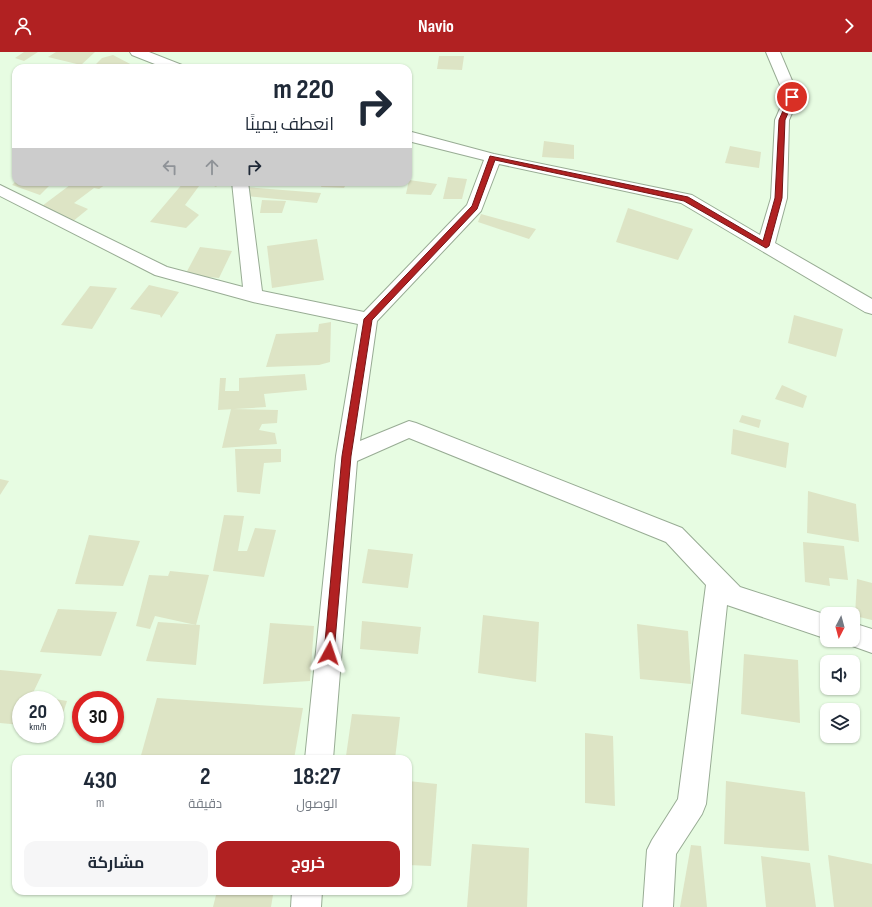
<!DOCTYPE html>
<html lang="ar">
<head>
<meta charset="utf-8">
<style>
	body { margin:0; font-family:"Sofia Sans Condensed",Cairo,sans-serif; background:#f6f6f7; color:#1f2937; direction:rtl; height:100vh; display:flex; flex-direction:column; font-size:15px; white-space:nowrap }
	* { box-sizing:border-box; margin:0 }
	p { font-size:13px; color:#747a83 }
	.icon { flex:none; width:22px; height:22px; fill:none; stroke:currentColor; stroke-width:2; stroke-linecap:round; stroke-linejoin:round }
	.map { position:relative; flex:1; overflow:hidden; direction:ltr }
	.details { position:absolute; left:12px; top:703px; width:400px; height:140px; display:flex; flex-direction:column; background:#fff; border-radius:12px; box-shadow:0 1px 3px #0004; direction:rtl }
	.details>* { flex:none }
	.hud { position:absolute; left:12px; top:12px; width:400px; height:122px; border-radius:12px; box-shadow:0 1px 3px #0004; direction:rtl; background:#fff; color:#1f2937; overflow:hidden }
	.needle { width:26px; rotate:186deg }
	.controls { position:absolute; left:820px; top:555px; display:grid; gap:8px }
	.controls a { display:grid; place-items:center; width:40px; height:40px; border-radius:8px; background:#fff; box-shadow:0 1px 3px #0004; font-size:20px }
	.speed { position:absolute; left:12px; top:639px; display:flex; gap:8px; font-size:20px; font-weight:700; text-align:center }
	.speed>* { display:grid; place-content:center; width:52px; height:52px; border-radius:50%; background:#fff; box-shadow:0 1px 3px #0004; line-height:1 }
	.speed small { font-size:10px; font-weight:400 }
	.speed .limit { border:6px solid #d22; background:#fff; color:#111 }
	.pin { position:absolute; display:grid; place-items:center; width:34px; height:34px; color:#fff; margin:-17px; border:2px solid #fff; border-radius:50%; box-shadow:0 1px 4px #0007 }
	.me { position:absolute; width:44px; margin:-22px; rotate:5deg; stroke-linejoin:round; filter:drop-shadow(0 0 3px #0008) }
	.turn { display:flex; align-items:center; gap:14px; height:84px; padding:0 12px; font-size:18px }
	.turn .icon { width:52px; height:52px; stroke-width:2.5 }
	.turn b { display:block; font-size:28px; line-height:34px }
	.lanes { display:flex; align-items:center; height:38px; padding:0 12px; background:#0003; justify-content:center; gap:20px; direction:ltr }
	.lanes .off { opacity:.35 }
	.eta { display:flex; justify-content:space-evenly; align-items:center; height:68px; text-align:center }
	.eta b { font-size:24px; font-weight:700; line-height:28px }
	.cta { display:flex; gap:8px; margin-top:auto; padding:8px 12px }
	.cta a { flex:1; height:46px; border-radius:12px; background:#b12122; color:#fff; font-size:16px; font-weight:700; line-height:46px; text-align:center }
	.cta a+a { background:#f6f6f7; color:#1f2937 }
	header { display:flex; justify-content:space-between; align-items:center; height:52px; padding:0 12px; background:#b12122; color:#fff; font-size:18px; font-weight:700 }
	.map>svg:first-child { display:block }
	.building { fill:#dde4c5 }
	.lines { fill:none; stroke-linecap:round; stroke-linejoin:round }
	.street-casing { stroke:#98ac94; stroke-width:2 }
	.street { fill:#fff; fill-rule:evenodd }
	.route { fill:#b12122; stroke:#731516 }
</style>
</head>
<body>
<header><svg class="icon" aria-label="forward" viewBox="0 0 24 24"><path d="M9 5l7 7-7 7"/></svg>Navio<svg class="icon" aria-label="person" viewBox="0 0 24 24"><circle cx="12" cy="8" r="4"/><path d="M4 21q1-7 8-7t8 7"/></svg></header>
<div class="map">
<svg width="872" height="855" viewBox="0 0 872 855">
	<rect width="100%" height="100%" fill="#e7fce2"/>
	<!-- building -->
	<g class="building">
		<polygon points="24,0 38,0 24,9 15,6"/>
		<polygon points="56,0 95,0 81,13 48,5"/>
		<polygon points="113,3 136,15 92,16 102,6"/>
		<polygon points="439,4 464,4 462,18 437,17"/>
		<polygon points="544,89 574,93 574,107 542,105"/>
		<polygon points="730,94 761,100 759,116 725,111"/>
		<polygon points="448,125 467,127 462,147 443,147"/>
		<polygon points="409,128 437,132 431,143 406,142"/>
		<polygon points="16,129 45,130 51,132 40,143 12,133"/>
		<polygon points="74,130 109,130 99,137 94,136 74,151 88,157 72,170 42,154"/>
		<polygon points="184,130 202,130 185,153 199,163 186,176 150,170"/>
		<polygon points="206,130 220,130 216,135"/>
		<polygon points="323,130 347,130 344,136 321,135"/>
		<polygon points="245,135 321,141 317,151 247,144"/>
		<polygon points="262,148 286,149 282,161 260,161"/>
		<polygon points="628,156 693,177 678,208 616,190"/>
		<polygon points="481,162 536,177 529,187 478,170"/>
		<polygon points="317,187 324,228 272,236 267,194"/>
		<polygon points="200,195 232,199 219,226 185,223"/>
		<polygon points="149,233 179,240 161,266 160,263 130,257"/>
		<polygon points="90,234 117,236 92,277 61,273"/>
		<polygon points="794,263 843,277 836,305 788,291"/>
		<polygon points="331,270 330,310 319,313 266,315 276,282 318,280 319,272"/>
		<polygon points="305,322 307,338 264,342 266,355 218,358 220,326 226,326 225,339 239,339 239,326"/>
		<polygon points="782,333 807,344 803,356 775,347"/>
		<polygon points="231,357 278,358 277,371 262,372 259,378 275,381 277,392 222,396"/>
		<polygon points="742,363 761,368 759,376 739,370"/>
		<polygon points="733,377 789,391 786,416 731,402"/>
		<polygon points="235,397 281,397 281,410 264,411 260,442 237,440"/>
		<polygon points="0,427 9,429 0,443"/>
		<polygon points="808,439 856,452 859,490 807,481"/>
		<polygon points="224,463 244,464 238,499 247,499 255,476 276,478 264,525 213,519"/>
		<polygon points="89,483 140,489 123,534 75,532"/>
		<polygon points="803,490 844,494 848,528 829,526 830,534 805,530"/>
		<polygon points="368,497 413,502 408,536 362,531"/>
		<polygon points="170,519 209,523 196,573 155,564 150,577 136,574 149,523 168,524"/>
		<polygon points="857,527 872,531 872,568 855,564"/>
		<polygon points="58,557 117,560 101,604 40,600"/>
		<polygon points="483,563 539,570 536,630 478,621"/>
		<polygon points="362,569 421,575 418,602 360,597"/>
		<polygon points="158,570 200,573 196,613 146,609"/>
		<polygon points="270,571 314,574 310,629 263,632"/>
		<polygon points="637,572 688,579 691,632 640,627"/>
		<polygon points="744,602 798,608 800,671 741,662"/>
		<polygon points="0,618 42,622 31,645 52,648 21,648 21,673 0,671"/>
		<polygon points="157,646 303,656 294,707 140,707"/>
		<polygon points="55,647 67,649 58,677 55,676"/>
		<polygon points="352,662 400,665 395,707 346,704"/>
		<polygon points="585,681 613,684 615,754 585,751"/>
		<polygon points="73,703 91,706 90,707 72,707"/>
		<polygon points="408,729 437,732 431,814 408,813"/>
		<polygon points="726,729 805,740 809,799 724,792"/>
		<polygon points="472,792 529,796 527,855 467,855"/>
		<polygon points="691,793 701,794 707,855 680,855"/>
		<polygon points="828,803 872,812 872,855 834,855"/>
		<polygon points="761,804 810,811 816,855 766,855"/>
		<polygon points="217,839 236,839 273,843 271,855 213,855"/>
	</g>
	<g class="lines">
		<!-- street casing -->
		<g class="street-casing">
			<g id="street">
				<polygon points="130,0 149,0 182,13 184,16 165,16 132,3"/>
				<polygon points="766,0 780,0 799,45 789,68 787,146 775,191 872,247 872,262 865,260 681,151 499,112 481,159 377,269 360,389 409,369 416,371 682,476 740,535 827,563 827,587 727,553 706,752 702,762 676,802 673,855 643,855 647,798 652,788 678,747 706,533 666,490 409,386 357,409 333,707 305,707 336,404 358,272 253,250 155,223 0,144 0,133 167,215 243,235 232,130 248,130 262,239 364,260 467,153 484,108 408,89 408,79 494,102 692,143 760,183 771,146 775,68 785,45"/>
				<polygon points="853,571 872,577 872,601 844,591 843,588 853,588"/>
				<polygon points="292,839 322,839 321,855 291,855"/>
			</g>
		</g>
		<!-- street -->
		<use href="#street" class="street"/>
	</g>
	<!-- route -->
	<polygon class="route" points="792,43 795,45 785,68 782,146 769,194 766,196 684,149 495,108 477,157 372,268 351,404 334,601 333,604 329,606 325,604 324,601 342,404 364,267 472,154 490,104 688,145 763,189 775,146 779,68 789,45"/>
</svg>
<div class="controls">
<a><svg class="needle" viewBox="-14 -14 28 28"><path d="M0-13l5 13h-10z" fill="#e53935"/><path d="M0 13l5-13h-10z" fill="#747a83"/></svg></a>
<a><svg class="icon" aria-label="sound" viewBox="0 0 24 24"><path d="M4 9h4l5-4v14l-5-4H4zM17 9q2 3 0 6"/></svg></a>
<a><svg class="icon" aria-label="layers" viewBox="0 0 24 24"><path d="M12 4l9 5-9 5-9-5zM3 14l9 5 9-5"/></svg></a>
</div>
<div class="speed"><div>20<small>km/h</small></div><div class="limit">30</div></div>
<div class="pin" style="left:792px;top:45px;background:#d93025"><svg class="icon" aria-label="arrive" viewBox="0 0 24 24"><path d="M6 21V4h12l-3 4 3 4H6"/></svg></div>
<svg class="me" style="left:329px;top:601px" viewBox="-20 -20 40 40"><path d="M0-17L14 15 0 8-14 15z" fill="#b12122" stroke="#fff" stroke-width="4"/></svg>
<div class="hud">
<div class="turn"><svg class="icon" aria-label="right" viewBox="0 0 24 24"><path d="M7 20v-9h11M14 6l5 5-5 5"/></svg><div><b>220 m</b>انعطف يمينًا</div></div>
<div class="lanes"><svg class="icon off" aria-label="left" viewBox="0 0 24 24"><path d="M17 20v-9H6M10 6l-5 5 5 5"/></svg><svg class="icon off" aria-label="ahead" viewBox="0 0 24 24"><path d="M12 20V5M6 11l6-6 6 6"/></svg><svg class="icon" aria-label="right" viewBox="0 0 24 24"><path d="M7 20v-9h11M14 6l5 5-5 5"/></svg></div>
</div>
<section class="details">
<div class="eta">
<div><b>18:27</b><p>الوصول</p></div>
<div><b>2</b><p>دقيقة</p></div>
<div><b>430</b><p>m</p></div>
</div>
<div class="cta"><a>خروج</a><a>مشاركة</a></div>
</section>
</div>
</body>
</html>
